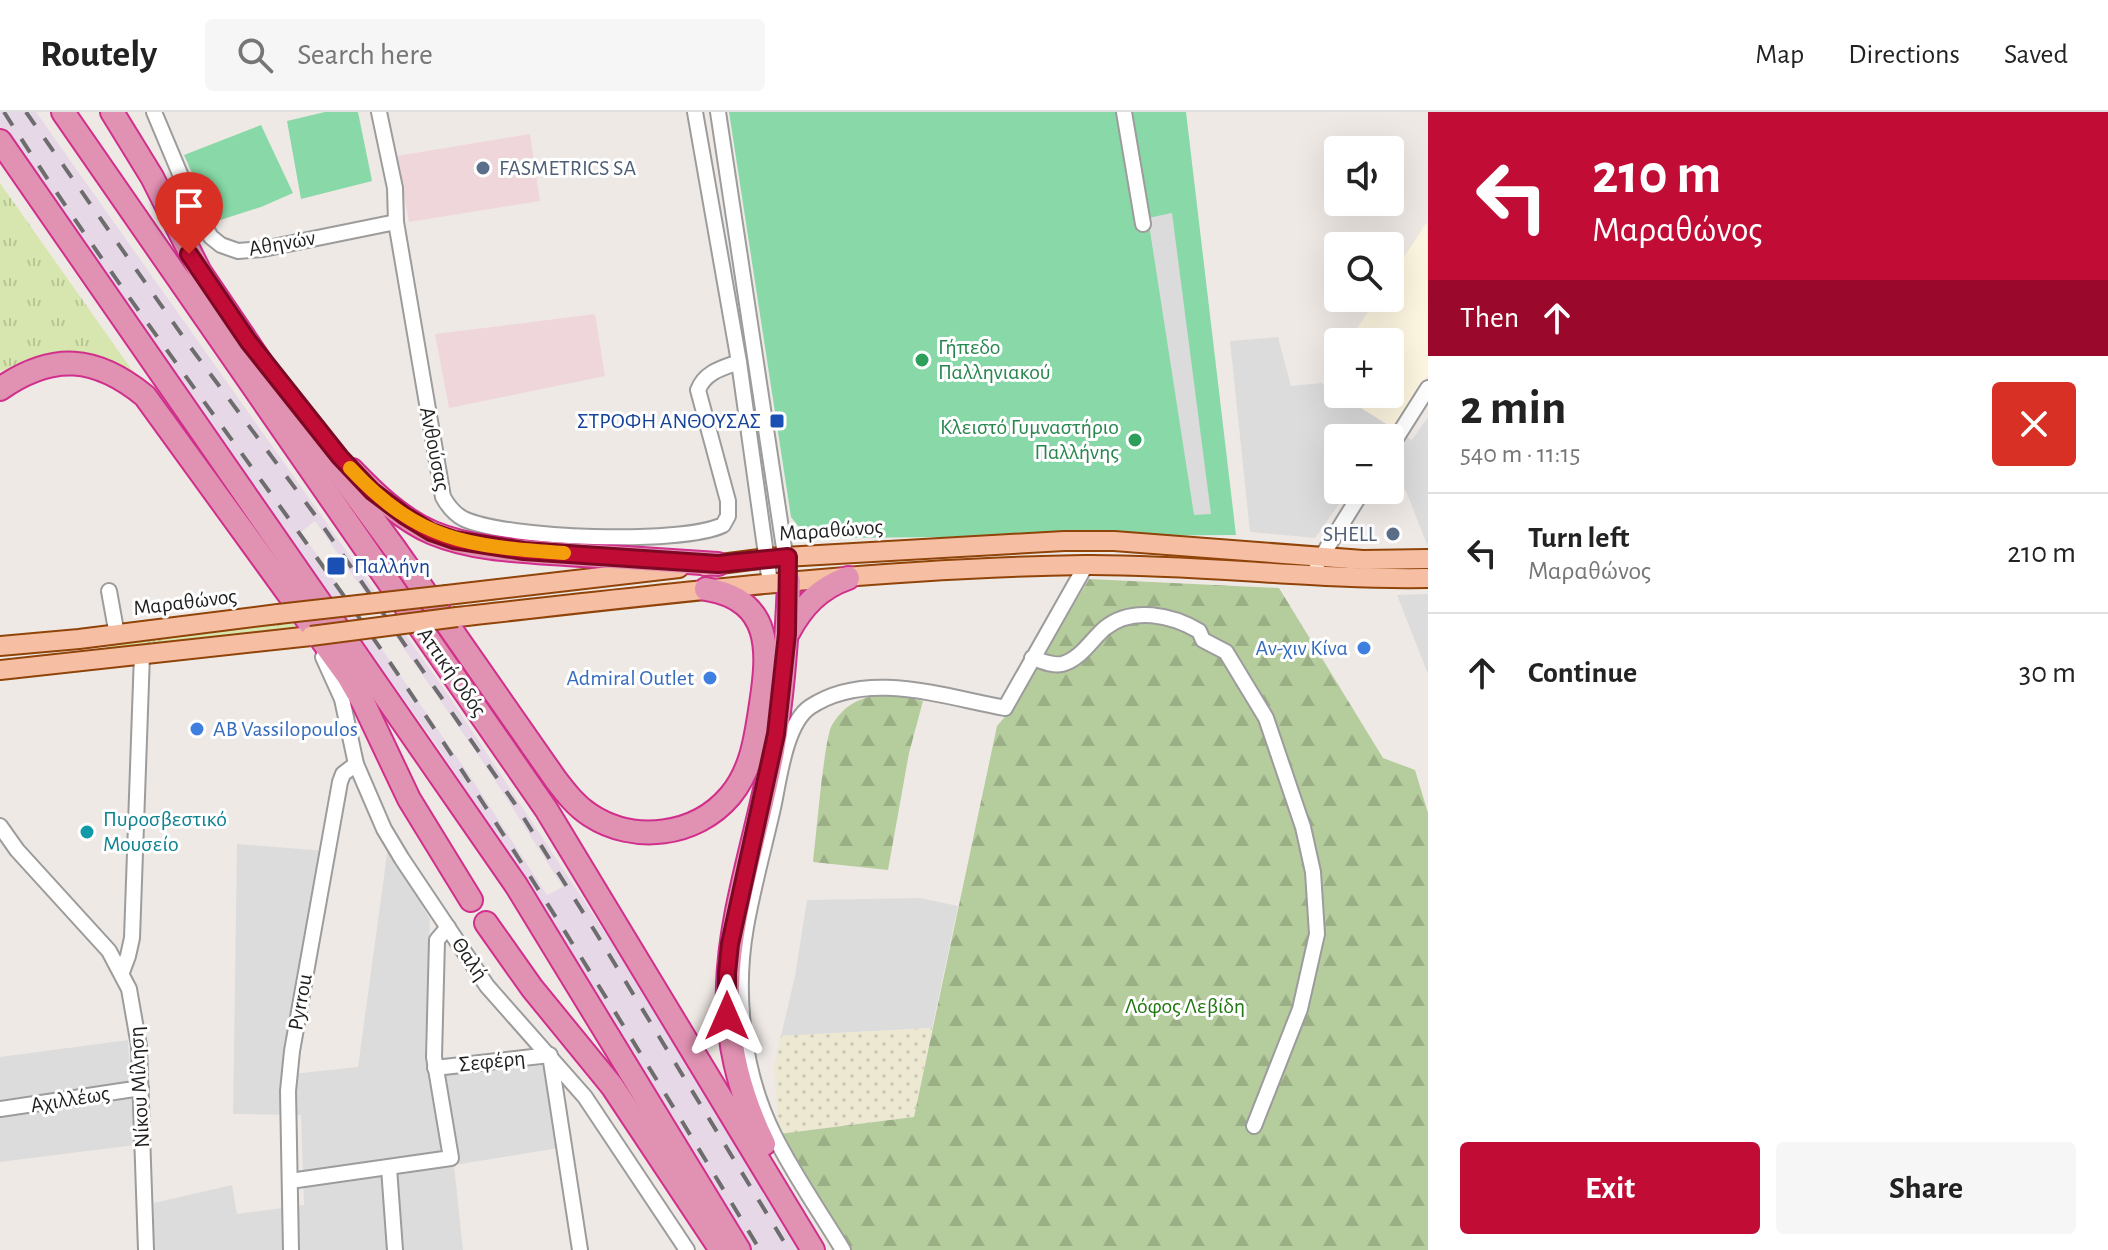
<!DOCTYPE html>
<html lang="en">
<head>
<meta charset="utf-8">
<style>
	body { margin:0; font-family:"Alegreya Sans",sans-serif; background:#f6f6f6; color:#222; height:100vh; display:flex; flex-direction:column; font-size:30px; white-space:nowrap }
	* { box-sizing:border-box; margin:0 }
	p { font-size:26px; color:#767676 }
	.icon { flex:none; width:44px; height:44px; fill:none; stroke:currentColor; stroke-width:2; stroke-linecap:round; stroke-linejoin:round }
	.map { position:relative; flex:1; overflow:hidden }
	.drawer { display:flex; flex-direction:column; background:#fff; width:680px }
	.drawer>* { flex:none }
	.banner { background:#c10c36; color:#fff; overflow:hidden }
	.controls { position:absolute; left:1324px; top:24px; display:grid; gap:16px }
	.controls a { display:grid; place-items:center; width:80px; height:80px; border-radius:8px; background:#fff; box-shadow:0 8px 32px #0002; font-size:40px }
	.pin { position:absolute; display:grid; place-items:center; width:68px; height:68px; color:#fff; margin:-82px -34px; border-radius:50% 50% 50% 0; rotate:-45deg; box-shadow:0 0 8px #0007 }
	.pin .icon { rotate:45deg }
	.me { position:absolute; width:88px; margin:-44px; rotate:0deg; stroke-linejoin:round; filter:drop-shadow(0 0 6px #0008) }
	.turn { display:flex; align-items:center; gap:28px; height:168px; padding:0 32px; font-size:36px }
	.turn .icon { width:104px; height:104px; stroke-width:2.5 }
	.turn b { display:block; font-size:56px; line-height:68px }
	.then { display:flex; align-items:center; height:76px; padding:0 32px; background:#0003; gap:16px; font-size:30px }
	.round { display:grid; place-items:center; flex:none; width:84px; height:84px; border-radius:8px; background:#f6f6f6 }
	.headline { display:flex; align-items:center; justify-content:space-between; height:136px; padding:0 32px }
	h1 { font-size:48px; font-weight:700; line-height:60px }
	.button { display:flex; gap:16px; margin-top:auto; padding:16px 32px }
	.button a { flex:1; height:92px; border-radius:8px; background:#c10c36; color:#fff; font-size:32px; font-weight:700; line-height:92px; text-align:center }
	.button a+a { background:#f6f6f6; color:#222 }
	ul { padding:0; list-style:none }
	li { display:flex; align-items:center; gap:24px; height:120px; padding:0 32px; border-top:2px solid #e0e0e0 }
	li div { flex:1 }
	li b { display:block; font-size:30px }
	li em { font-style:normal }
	header { display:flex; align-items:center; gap:48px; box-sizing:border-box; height:112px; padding:0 40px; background:#fff; border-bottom:2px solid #e0e0e0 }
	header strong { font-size:38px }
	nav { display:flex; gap:44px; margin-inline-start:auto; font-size:28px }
	.search { width:560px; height:72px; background:#f6f6f6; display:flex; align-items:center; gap:20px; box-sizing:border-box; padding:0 28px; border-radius:8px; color:#767676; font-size:30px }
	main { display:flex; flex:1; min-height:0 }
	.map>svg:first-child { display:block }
	.residential { fill:#dddcdc }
	.commercial { fill:#efd6da }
	.education { fill:#fdf6e0 }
	.railway { fill:#e7d8e7; fill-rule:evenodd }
	.farmland { fill:url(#farmland-dots) }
	.grass { fill:url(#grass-tufts) }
	.forest { fill:url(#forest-firs) }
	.pitch { fill:#88d9a7 }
	.parking { fill:#dbdbdb }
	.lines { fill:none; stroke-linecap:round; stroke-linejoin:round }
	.minor-casing { stroke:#9c9c9c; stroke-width:18 }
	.major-casing { stroke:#904409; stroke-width:22 }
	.highway-casing { stroke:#d02f8c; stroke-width:26 }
	.minor { stroke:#fff; stroke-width:14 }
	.major { stroke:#f6bfa3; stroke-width:18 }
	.highway { stroke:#e192b3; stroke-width:22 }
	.rail { stroke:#6d6d6d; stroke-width:4; stroke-dasharray:16 16; stroke-linecap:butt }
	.major-bridge-casing { stroke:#904409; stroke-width:22; stroke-linecap:butt }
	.major-bridge { stroke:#f6bfa3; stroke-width:18 }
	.route-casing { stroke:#7d0823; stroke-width:20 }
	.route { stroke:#c10c36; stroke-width:14 }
	.slow { stroke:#f59e0b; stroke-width:14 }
	.service-dot { fill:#5c6f8a; stroke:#fff; stroke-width:3 }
	.leisure-dot { fill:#2e9e5b; stroke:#fff; stroke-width:3 }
	.transit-dot { fill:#1a4fb4; stroke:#fff; stroke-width:3 }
	.shop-dot { fill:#3f7fe0; stroke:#fff; stroke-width:3 }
	.culture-dot { fill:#0f9aa8; stroke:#fff; stroke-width:3 }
	.labels { text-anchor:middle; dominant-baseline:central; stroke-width:6; stroke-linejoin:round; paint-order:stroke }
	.service-label { font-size:22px; fill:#4e5e75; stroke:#fff; text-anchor:start }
	.street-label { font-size:22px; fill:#1f1f1f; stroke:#fff }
	.leisure-label { font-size:22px; fill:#27864d; stroke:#fff; text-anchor:start }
	.transit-label { font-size:22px; fill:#164399; stroke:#fff; text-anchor:end }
	.shop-label { font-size:22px; fill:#366cbe; stroke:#fff; text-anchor:end }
	.culture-label { font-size:22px; fill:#0d838f; stroke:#fff; text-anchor:start }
	.park-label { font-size:22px; fill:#217712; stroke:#fff }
</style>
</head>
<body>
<header>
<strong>Routely</strong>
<div class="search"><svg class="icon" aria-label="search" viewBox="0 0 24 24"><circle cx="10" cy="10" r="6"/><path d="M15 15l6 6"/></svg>Search here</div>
<nav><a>Map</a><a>Directions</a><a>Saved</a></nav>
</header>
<main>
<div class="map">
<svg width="1428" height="1138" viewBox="0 0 1428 1138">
	<defs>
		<pattern id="farmland-dots" width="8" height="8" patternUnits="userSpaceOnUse" patternTransform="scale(2)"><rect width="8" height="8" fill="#ece8d2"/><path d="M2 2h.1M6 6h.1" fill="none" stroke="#cac7b4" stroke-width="1.8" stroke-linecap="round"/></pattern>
		<pattern id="grass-tufts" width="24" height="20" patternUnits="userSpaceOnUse" patternTransform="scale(2)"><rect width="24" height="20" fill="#d7e6ae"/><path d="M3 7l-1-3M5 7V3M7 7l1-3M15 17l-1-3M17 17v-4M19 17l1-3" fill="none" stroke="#b8c595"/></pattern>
		<pattern id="forest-firs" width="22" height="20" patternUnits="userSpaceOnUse" patternTransform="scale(2)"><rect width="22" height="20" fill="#b5cc9c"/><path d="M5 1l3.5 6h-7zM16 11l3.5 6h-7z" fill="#9baf86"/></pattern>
	</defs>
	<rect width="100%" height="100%" fill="#efe9e5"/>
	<!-- residential -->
	<g class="residential">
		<polygon points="1278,225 1291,274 1321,271 1412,328 1428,305 1428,435 1406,379 1390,355 1390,326 1338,326 1338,378 1349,378 1315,426 1250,420 1230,229"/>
		<polygon points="1428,482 1428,562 1397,483"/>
		<polygon points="237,732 325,739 290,911 283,963 358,955 388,735 430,807 425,941 428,965 546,953 559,1036 454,1053 463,1138 154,1138 154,1091 232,1073 237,1102 304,1093 301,1003 233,1002"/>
		<polygon points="920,786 958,794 932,916 781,924 795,864 807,788"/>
		<polygon points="128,928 135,1033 0,1050 0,945"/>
	</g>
	<!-- commercial -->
	<g class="commercial">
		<polygon points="530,22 540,89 409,110 397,44"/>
		<polygon points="595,202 605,264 449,296 435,222"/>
	</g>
	<!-- education -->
	<polygon class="education" points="1427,110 1428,263 1393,316 1339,282 1390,282 1390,230 1348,230 1377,186 1390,186 1390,166"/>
	<!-- railway -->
	<path class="railway" d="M0 0H36L451 587 625 851 799 1138H749L538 789 437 634 13 36 0 15ZM315 409 485 653 563 775 547 783 472 667 301 420Z"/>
	<!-- farmland -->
	<polygon class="farmland" points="932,916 914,1005 779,1022 774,955 781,924"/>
	<!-- grass -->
	<g class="grass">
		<path d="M0 71 134 261C112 249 87 238 61 241 40 244 21 256 0 259Z"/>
		<polygon points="293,511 296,517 107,537 107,535 137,528"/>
	</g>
	<!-- forest -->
	<g class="forest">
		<polygon points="1089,467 1279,476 1383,646 1415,658 1428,701 1428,1138 848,1138 779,1022 914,1005 997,614 1011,598"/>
		<path d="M891 582 923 589 909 641 888 758 813 750C816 727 824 626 832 613 847 589 864 584 891 582Z"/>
	</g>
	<!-- pitch -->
	<g class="pitch">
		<polygon points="325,0 358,0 372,69 301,87 287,9"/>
		<polygon points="729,0 1186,0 1236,423 822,426 805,423 791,405"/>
		<polygon points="261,13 293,81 261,95 214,110 184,43"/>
	</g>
	<!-- parking -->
	<polygon class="parking" points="1172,101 1211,402 1194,403 1148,106"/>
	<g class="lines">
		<!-- minor casing -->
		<g class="minor-casing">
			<g id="minor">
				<polyline points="154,0 196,100 211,125 221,133 238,139 263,137 396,110"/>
				<path d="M379 0 395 76 396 110 443 385C448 394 454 402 464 407 507 427 681 433 723 413L728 404V389L698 278C705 260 722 256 739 250"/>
				<polyline points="695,0 739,250 770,471"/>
				<polyline points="718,0 789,469"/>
				<polyline points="1124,0 1143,112"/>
				<polyline points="1390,336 1428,276"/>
				<polyline points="1317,452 1363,378"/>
				<polyline points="109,479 117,523"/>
				<polyline points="323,545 342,587 356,652 384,717 402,747 487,874 585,985 687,1138"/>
				<path d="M1032 546C1042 549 1052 554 1062 552 1081 547 1091 528 1105 516 1132 494 1172 503 1199 519L1203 528 1226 540 1266 606 1303 715 1313 760 1317 822 1300 897 1254 1014"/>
				<polyline points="0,714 17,738 109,839 129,877 139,934 146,1138"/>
				<polyline points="122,860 128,844 132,826 142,542"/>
				<polyline points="435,956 550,943 580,1138"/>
				<polyline points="0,997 141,976"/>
				<polyline points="389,1056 395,1138"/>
				<polyline points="290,1069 451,1046 434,945 437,828 448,815"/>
				<polyline points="291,1138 288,979 292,939 340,670 343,662 356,652"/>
				<path d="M843 1138C820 1100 794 1063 774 1023 743 961 734 883 746 815 753 775 764 736 773 696 779 669 785 612 810 595 867 557 944 585 1005 596L1086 453"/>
			</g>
		</g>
		<!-- major casing -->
		<g class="major-casing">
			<g id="major">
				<polyline points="705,454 767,446 1064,429 1114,429 1363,448 1428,447"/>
				<polyline points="447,483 679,456"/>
				<path d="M457 505C665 482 874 456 1084 453 1199 452 1313 468 1428 466"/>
				<polyline points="0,534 79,527 278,502"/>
				<polyline points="0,558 311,524"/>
			</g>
		</g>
		<!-- highway casing -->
		<g class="highway-casing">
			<g id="highway">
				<polyline points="63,0 546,697 813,1138"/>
				<path d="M112 0 152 65 200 160 294 299 395 437 556 668C566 681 576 694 590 703 634 732 696 724 730 684 752 658 756 625 761 592 769 540 773 488 706 477"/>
				<polyline points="0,29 516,773 739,1138"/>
				<path d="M0 277C53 240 96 244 145 284L348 564 363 590 409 687 471 788"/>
				<path d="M352 358C375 382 402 408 433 421 474 438 522 439 566 442 616 445 667 449 718 452"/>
				<path d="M788 521C802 495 819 476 848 466"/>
				<polyline points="486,811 532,876 612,974 721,1138"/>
				<path d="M764 1032C692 885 745 787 773 639 783 583 787 526 789 469"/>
			</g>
		</g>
		<!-- minor -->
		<use href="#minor" class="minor"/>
		<!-- major -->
		<use href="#major" class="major"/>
		<!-- highway -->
		<use href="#highway" class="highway"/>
		<!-- rail -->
		<g class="rail">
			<path d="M4 0C117 178 247 344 367 517 506 719 633 928 760 1138"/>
			<polyline points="26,0 191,236 318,407 515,692 596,821 789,1138"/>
		</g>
		<!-- major-bridge casing -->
		<g class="major-bridge-casing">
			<g id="major-bridge">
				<polyline points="278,502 447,483"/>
				<polyline points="311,524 457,505"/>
			</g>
		</g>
		<!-- major-bridge -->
		<use href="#major-bridge" class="major-bridge"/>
	</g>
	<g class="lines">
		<!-- route casing -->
		<g class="route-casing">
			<polyline id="route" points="189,142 248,229 340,345 372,379 405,404 431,420 454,428 524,439 718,452 788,445 787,522 776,622 730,832 727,861 727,904"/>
		</g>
		<!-- route -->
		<use href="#route" class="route"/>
		<!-- slow -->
		<path class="slow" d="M350 356C419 430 467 434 564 441"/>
	</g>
	<!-- markers -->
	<g class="service-dot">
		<circle cx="483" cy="56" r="8"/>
		<circle cx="1393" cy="422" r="8"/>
	</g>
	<g class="leisure-dot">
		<circle cx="922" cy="248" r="8"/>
		<circle cx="1135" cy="328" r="8"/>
	</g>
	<g class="transit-dot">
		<rect x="769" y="301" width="16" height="16" rx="4"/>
		<rect x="326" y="444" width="20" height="20" rx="4"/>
	</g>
	<g class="shop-dot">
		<circle cx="1364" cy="536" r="8"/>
		<circle cx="710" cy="566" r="8"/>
		<circle cx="197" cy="617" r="8"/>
	</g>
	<circle class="culture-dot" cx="87" cy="720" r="8"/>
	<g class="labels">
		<!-- service labels -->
		<g class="service-label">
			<text x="499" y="56">FASMETRICS SA</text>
			<text x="1377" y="422" text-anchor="end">SHELL</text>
		</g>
		<!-- street labels -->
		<g class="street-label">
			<text transform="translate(282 131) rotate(-10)">Αθηνών</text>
			<text transform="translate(435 337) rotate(79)">Ανθούσας</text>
			<text transform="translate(831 418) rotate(-4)">Μαραθώνος</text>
			<text transform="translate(185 490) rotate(-7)">Μαραθώνος</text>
			<text transform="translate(452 560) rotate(55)">Αττική Οδός</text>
			<text transform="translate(470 847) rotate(56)">Θαλή</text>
			<text transform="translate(300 890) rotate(-80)">Pyrrou</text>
			<text transform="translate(492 949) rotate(-6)">Σεφέρη</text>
			<text transform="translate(139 975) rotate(-93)">Νίκου Μίληση</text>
			<text transform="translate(70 987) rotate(-9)">Αχιλλέως</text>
		</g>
		<!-- leisure labels -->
		<g class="leisure-label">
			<text x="938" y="235">Γήπεδο<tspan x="938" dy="25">Παλληνιακού</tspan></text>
			<text x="1119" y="315" text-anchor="end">Κλειστό Γυμναστήριο<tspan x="1119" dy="25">Παλλήνης</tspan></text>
		</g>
		<!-- transit labels -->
		<g class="transit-label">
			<text x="761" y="309">ΣΤΡΟΦΗ ΑΝΘΟΥΣΑΣ</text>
			<text x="354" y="454" text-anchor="start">Παλλήνη</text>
		</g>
		<!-- shop labels -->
		<g class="shop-label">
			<text x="1348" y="536">Αν-χιν Κίνα</text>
			<text x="694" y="566">Admiral Outlet</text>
			<text x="213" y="617" text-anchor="start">AB Vassilopoulos</text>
		</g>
		<!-- culture labels -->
		<g class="culture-label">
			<text x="103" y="707">Πυροσβεστικό<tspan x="103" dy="25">Μουσείο</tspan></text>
		</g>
		<!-- park labels -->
		<g class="park-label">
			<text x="1185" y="894">Λόφος Λεβίδη</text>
		</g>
	</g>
</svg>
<div class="controls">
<a><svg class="icon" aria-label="sound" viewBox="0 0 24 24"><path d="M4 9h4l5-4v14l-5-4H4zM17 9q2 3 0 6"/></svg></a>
<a><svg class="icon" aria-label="search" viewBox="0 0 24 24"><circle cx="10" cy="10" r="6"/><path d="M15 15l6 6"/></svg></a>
<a>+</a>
<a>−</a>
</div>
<div class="pin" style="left:189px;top:142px;background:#d93025"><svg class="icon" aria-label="arrive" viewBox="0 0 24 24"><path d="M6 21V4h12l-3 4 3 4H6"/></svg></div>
<svg class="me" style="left:727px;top:904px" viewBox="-20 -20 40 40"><path d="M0-17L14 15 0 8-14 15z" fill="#c10c36" stroke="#fff" stroke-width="4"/></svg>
</div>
<section class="drawer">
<div class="banner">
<div class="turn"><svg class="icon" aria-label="left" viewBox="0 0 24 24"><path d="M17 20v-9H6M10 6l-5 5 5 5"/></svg><div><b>210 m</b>Μαραθώνος</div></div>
<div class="then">Then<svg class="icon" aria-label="ahead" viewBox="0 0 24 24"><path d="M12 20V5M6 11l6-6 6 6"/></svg></div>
</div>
<div class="headline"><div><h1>2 min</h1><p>540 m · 11:15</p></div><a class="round" style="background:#d93025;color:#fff"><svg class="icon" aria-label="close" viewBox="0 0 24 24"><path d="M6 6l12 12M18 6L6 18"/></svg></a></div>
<ul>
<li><svg class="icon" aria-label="left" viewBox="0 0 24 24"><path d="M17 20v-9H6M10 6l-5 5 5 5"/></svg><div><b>Turn left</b><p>Μαραθώνος</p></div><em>210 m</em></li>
<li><svg class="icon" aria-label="ahead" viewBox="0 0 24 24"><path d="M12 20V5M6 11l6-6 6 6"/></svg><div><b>Continue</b></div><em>30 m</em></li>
</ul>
<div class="button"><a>Exit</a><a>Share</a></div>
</section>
</main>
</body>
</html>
